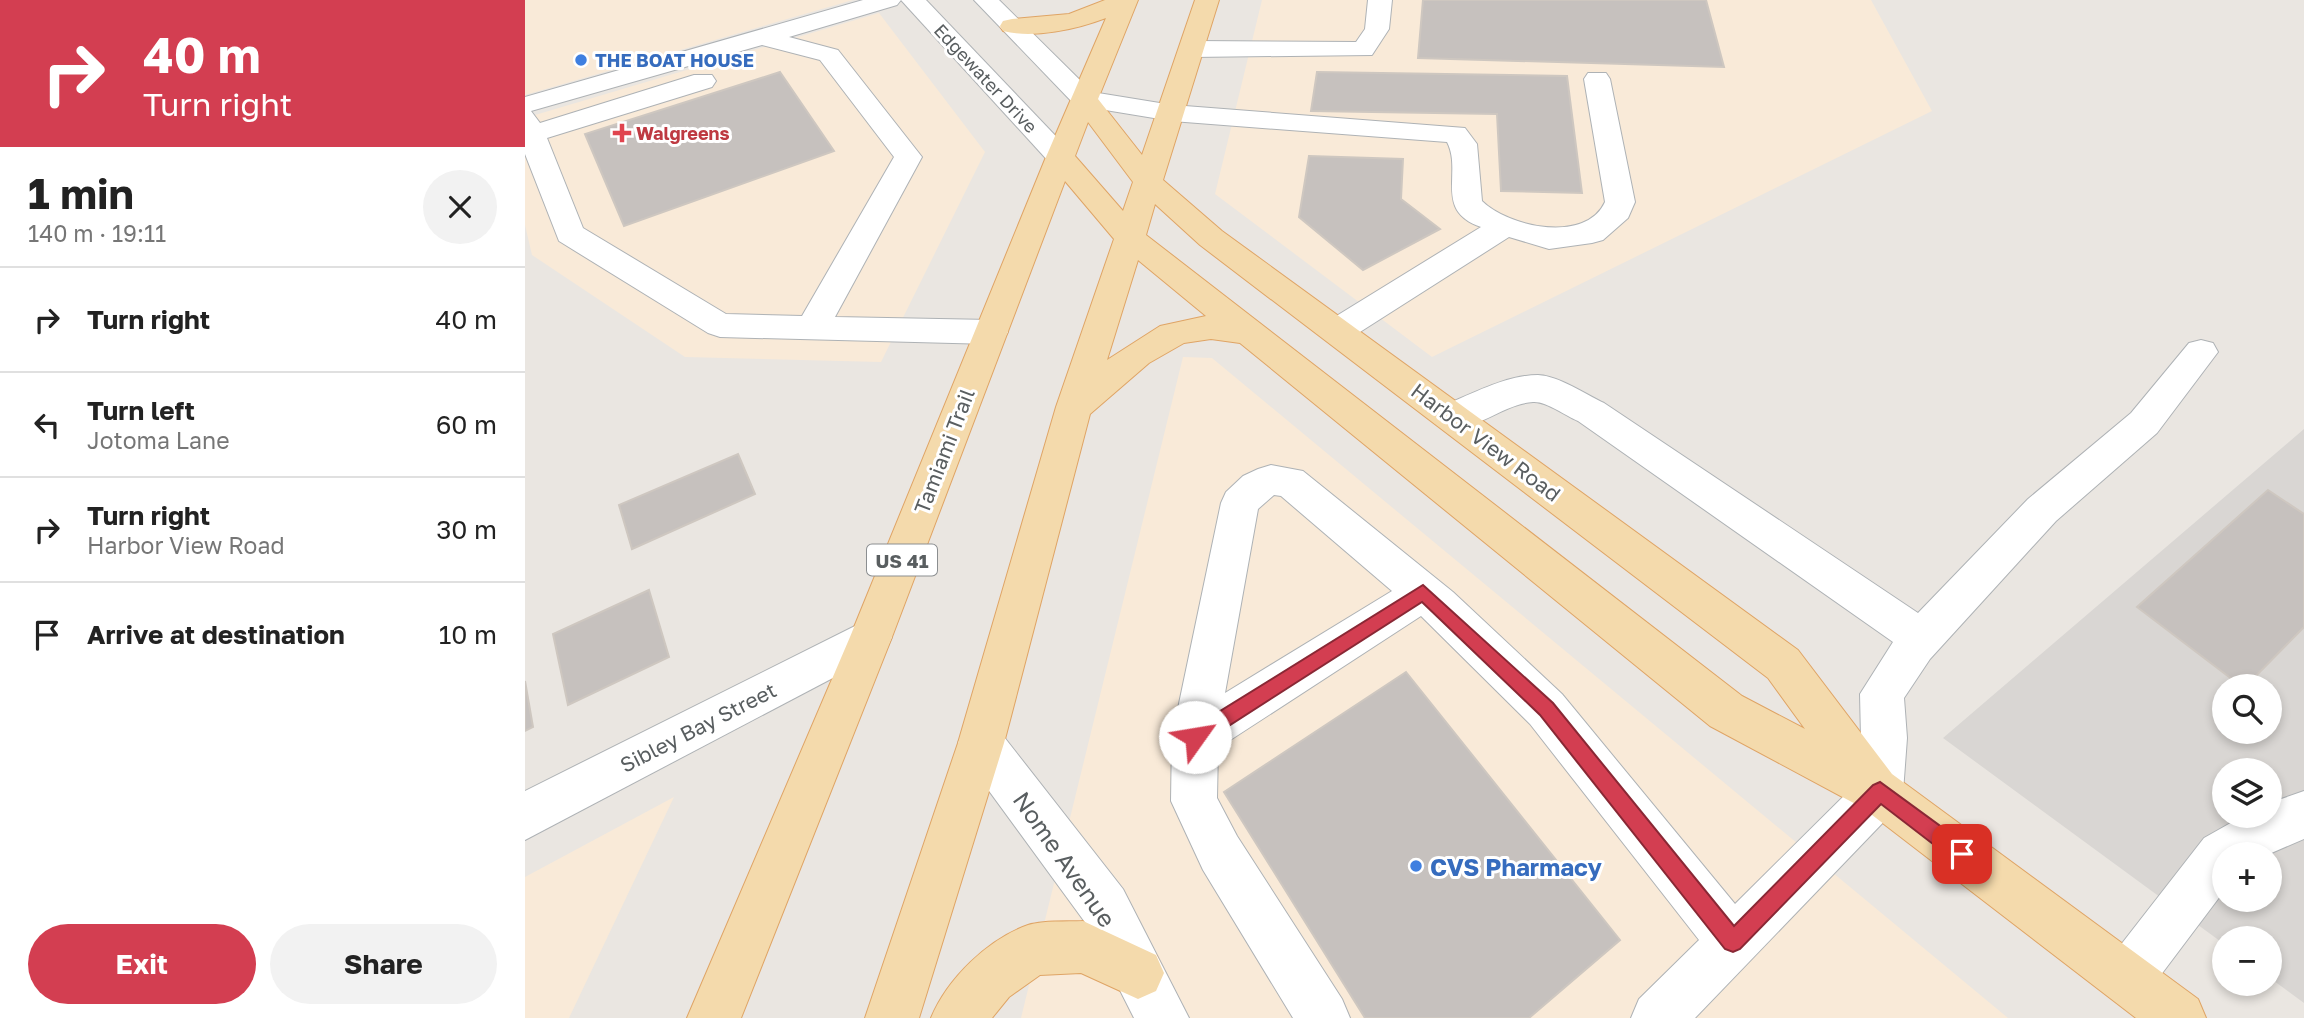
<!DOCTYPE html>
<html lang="en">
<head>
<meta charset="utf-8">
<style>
	body { margin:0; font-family:"Golos Text",sans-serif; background:#f2f2f2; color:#222; height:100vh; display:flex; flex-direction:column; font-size:26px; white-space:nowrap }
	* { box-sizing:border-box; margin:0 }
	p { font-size:23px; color:#767676 }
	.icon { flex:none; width:38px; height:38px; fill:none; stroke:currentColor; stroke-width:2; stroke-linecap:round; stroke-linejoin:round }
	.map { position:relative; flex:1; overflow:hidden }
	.drawer { display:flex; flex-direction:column; background:#fff; width:525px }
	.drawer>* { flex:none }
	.banner { background:#d33e51; color:#fff; overflow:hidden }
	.buttons { position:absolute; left:1687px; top:674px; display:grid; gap:14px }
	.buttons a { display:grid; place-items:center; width:70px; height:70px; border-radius:50%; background:#fff; box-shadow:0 4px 10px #0003; font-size:35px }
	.pin { position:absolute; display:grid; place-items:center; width:60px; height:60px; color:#fff; margin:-30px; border-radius:14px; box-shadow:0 4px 10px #0006 }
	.me { position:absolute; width:77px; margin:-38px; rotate:58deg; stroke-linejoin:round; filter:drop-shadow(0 0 5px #0008) }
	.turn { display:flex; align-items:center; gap:24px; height:147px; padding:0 28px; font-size:32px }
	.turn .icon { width:91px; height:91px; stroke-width:2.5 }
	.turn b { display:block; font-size:49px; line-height:60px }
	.round { display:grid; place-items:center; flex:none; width:74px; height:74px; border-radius:37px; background:#f2f2f2 }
	.overview { display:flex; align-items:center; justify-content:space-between; height:119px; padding:0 28px }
	h1 { font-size:42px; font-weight:700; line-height:52px }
	.action { display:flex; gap:14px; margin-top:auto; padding:14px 28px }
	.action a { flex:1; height:80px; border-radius:42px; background:#d33e51; color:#fff; font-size:28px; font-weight:700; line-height:80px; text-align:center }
	.action a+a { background:#f2f2f2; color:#222 }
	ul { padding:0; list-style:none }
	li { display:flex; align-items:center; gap:21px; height:105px; padding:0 28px; border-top:2px solid #e0e0e0 }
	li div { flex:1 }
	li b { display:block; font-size:26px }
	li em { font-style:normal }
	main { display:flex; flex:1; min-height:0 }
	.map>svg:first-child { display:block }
	.commercial { fill:#f9ead8 }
	.industrial { fill:#d9d6d3; fill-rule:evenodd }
	.building { fill:#c6c1be; stroke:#cec7c0; stroke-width:2 }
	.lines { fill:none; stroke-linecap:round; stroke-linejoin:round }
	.minor-casing { stroke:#aeb2b5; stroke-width:2 }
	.major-casing { stroke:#dfa465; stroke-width:2 }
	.minor { fill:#fff; fill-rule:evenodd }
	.major { fill:#f4daac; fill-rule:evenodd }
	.route { fill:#d33e51; stroke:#892835; stroke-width:2 }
	.shop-dot { fill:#3f7fe0; stroke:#fff; stroke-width:2.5 }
	.health-dot { fill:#e0444e; stroke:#fff; stroke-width:2.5 }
	.labels { text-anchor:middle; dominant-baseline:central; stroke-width:6; stroke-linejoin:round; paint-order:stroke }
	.far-shop-label { font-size:18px; font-weight:bold; fill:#366cbe; stroke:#fff; text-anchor:start }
	.far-street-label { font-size:18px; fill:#595e60; stroke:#fff }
	.far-health-label { font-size:18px; font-weight:bold; fill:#be3a42; stroke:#fff; text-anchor:start }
	.shield { fill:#fff; stroke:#8b8e90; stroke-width:2 }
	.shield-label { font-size:19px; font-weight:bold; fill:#595e60 }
	.street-label { font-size:21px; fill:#595e60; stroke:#fff }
	.near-street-label { font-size:24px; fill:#595e60; stroke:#fff }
	.near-shop-label { font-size:24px; font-weight:bold; fill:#366cbe; stroke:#fff; text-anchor:start }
</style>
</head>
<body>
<main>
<section class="drawer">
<div class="banner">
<div class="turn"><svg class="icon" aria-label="right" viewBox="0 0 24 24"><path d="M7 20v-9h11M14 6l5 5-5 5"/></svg><div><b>40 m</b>Turn right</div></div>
</div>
<div class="overview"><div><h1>1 min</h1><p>140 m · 19:11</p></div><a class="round"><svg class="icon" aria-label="close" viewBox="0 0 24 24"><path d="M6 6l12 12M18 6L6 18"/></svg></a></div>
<ul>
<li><svg class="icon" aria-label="right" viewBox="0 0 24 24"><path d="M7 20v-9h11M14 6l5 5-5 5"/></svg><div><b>Turn right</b></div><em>40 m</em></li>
<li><svg class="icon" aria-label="left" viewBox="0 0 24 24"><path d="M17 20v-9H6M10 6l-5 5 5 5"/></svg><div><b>Turn left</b><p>Jotoma Lane</p></div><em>60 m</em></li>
<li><svg class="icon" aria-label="right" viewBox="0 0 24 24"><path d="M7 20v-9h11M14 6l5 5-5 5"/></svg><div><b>Turn right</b><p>Harbor View Road</p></div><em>30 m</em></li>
<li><svg class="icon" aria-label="arrive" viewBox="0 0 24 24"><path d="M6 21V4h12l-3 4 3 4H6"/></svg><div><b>Arrive at destination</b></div><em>10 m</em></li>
</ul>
<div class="action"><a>Exit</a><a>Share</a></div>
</section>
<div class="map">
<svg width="1779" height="1018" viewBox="0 0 1779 1018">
	<rect width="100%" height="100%" fill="#eae6e1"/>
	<!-- commercial -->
	<g class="commercial">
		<polygon points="0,0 328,0 0,95"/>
		<polygon points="737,0 1346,0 1407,111 907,357 690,194"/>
		<polygon points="354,13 460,152 356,362 160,357 7,255 0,225 0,118"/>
		<polygon points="658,357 687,358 1483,1018 496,1018"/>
		<polygon points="149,797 44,1018 0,1018 0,877"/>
	</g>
	<!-- industrial -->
	<path class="industrial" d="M1779 429V1003L1745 978V938H1699V944L1418 738ZM1699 686H1745V732H1699ZM1699 770H1745V816H1699ZM1699 854H1745V900H1699Z"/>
	<!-- building -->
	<g class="building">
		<polygon points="898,0 1181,0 1199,67 893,58"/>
		<polygon points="255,72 309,151 99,226 60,134"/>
		<polygon points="792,72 1042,76 1057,193 976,191 972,114 786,111"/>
		<polygon points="784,156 878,159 876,199 915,229 838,270 774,217"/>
		<polygon points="213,454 230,494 107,549 94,505"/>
		<polygon points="1743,490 1779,514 1779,627 1721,686 1716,686 1612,607"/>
		<polygon points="124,590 144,657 43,705 28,634"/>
		<polygon points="881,672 1095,940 1004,1018 840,1018 699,792"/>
		<polygon points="0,681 8,727 0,731"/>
	</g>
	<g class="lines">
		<!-- minor casing -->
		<g class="minor-casing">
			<g id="minor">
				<path d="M338 0H376L372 5 264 37 313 50 397 157 310 317 466 320 478 324 483 332 478 340 466 344 195 337 183 333 34 241 0 154V97ZM237 45 295 60 369 157 277 316 201 314 58 228 22 138 187 87 191 81 187 75H169L15 123 6 111Z"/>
				<polygon points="376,0 401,0 545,151 549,157 545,163 535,165 525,163"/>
				<path d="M449 0H474L567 92 647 105 940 128 952 144 957 201C983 227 1061 244 1080 202L1059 79 1063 73H1081L1085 79 1110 202 1103 218 1078 240 1067 243 1024 249 984 237 824 339 812 343 800 339 795 331 800 323 956 227C908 211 938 172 922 142L647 121 550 105Z"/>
				<polygon points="843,0 867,0 864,29 847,55 667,57 658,54 654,49 658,44 667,41 831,42 840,29"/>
				<path d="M1676 340 1688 343 1693 352 1632 433 1531 521 1405 659 1379 698 1382 738 1378 792 1372 808 1170 1018H1106L1114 999 1174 940 1005 724 896 616 693 748 692 798 712 836 817 999 825 1018H768L678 870 646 801 647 737 696 503 701 492 718 476 733 469 746 465 778 471 928 592 1037 694 1210 904 1333 782 1336 738 1335 694 1368 642 1053 421C1041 416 1021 401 1008 402 976 404 947 436 915 427L910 417 915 407C945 395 981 375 1013 375 1034 376 1060 394 1079 403L1393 613 1503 499 1606 413 1664 343ZM749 495 756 496 867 591 700 693 733 509Z"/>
				<polygon points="346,618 361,624 367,637 361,650 0,840 0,791"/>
				<polygon points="456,721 472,728 598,889 664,1018 609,1018 562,925 440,758 433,743 440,728"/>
				<polygon points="1779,791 1779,839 1744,854 1699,854 1699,891 1620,996 1602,1004 1584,996 1576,978 1584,960 1679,838 1718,816 1745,816 1745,803"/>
			</g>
		</g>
		<!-- major casing -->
		<g class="major-casing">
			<g id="major">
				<path d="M580 0H613L573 99 617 155 670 0H694L638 180 697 231 1273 650 1367 774 1673 999 1681 1018H1611L1338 808 1185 726 715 343 686 339 659 343 624 363 565 414 479 743 394 1018H340L433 743 531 407 589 239 540 181 367 637 216 1018H162L325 637 521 157 581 18C552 29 509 39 478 31L475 26 478 21 487 19 544 14ZM563 122 608 182 598 211 550 156ZM630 204 675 245 1243 678 1280 729 1217 696 621 235ZM613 260 681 316 635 326 582 360Z"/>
				<path d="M558 921 631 955 639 973 631 991 613 999 556 973 515 975 484 997 467 1018H406C422 979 463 939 503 925 519 920 541 922 558 921Z"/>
			</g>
		</g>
		<!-- minor -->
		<use href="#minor" class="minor"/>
		<!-- major -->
		<use href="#major" class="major"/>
	</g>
	<!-- route -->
	<polygon class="route" points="898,585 1028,703 1209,926 1348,785 1355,782 1444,847 1447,854 1444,861 1437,864 1430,861 1356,804 1215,949 1208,952 1200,949 1015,715 897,602 677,743 670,746 663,743 661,737 663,731"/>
	<!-- markers -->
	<g class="shop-dot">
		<circle cx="56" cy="60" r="7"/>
		<circle cx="891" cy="866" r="7"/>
	</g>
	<path class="health-dot" d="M93.5 122.5h7v7h7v7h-7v7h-7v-7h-7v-7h7z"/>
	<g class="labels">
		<!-- far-shop labels -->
		<g class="far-shop-label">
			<text x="70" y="60">THE BOAT HOUSE</text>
		</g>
		<!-- far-street labels -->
		<g class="far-street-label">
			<text transform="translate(461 78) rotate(47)">Edgewater Drive</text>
		</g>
		<!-- far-health labels -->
		<g class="far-health-label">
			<text x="111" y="133">Walgreens</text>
		</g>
		<!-- shield labels -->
		<rect class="shield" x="342" y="544.5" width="70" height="31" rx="5"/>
		<g class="shield-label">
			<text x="377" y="560">US 41</text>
		</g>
		<!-- street labels -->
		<g class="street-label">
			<text transform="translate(961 442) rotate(37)">Harbor View Road</text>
			<text transform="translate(419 451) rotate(-69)">Tamiami Trail</text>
			<text transform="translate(173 727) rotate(-27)">Sibley Bay Street</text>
		</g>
		<!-- near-street labels -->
		<g class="near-street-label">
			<text transform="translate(540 859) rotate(55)">Nome Avenue</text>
		</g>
		<!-- near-shop labels -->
		<g class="near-shop-label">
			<text x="905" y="866">CVS Pharmacy</text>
		</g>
	</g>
</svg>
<div class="buttons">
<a><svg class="icon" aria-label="search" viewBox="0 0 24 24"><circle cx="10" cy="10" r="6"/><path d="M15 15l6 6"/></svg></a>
<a><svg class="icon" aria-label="layers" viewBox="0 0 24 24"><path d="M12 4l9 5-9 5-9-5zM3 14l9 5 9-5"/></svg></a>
<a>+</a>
<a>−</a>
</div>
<div class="pin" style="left:1437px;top:854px;background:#d93025"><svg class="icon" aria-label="arrive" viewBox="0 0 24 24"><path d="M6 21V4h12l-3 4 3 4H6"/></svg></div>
<svg class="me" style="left:670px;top:737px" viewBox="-20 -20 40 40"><circle r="19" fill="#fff"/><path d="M0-13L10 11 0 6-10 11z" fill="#d33e51"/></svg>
</div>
</main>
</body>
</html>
